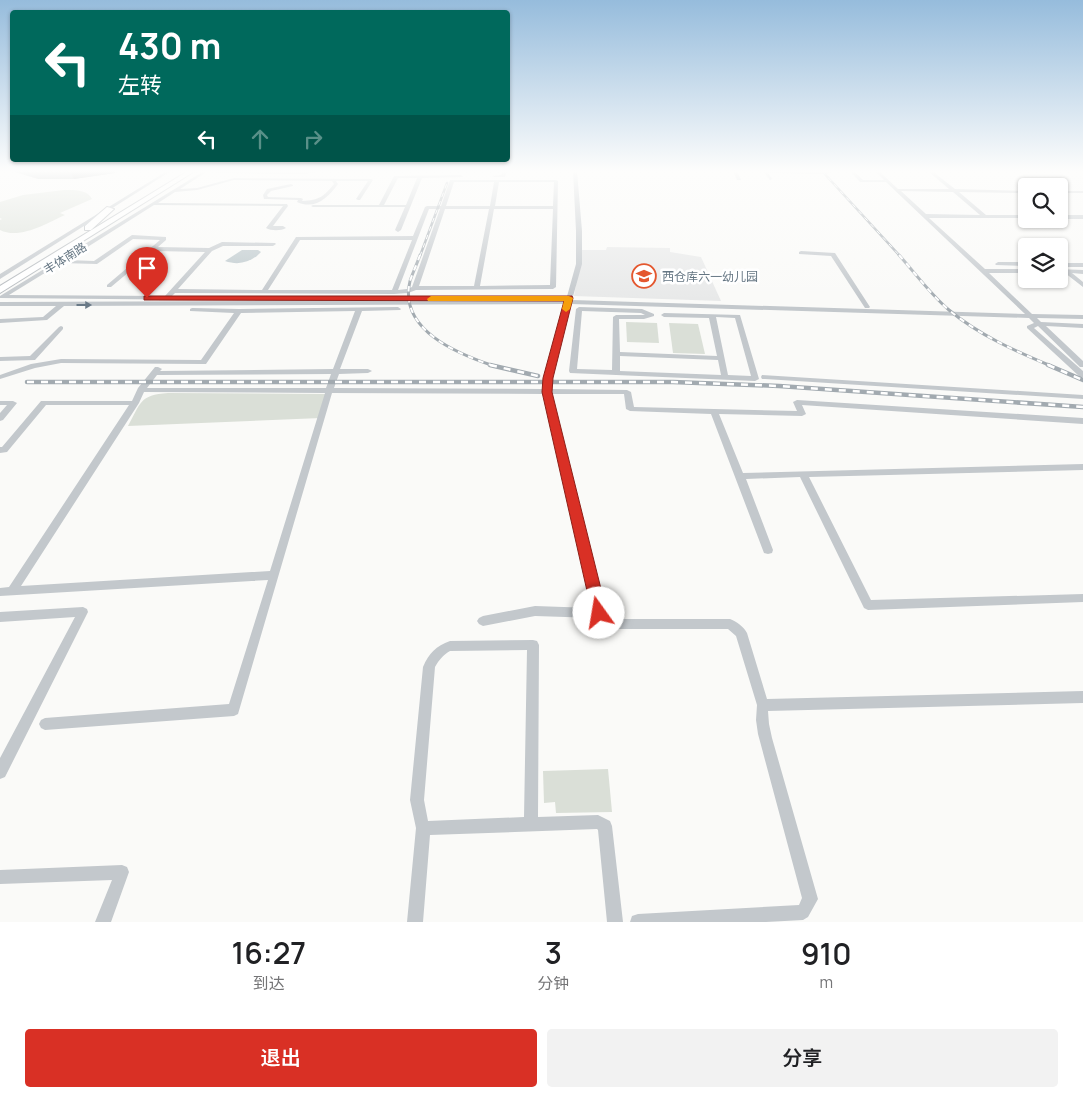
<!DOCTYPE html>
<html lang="zh">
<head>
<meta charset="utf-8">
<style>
	body { margin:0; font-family:Manrope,"Noto Sans SC",sans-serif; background:#f2f2f2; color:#202124; height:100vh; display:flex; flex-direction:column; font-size:19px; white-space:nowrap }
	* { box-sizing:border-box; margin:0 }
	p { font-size:16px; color:#757577 }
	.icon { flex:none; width:28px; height:28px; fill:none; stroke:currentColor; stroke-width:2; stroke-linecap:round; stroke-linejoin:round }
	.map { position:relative; height:922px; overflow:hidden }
	.sheet { display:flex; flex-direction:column; background:#fff; flex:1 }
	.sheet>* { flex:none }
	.hud { position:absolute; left:10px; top:10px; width:500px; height:152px; border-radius:5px; box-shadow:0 1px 4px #0004; background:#00695c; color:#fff; overflow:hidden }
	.controls { position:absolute; left:1018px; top:178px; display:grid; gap:10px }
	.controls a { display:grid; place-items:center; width:50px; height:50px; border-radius:5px; background:#fff; box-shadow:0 1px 4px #0004; font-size:25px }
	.pin { position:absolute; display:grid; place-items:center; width:42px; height:42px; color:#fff; margin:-51px -21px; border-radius:50% 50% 50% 0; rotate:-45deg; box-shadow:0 0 5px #0007 }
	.pin .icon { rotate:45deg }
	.me { position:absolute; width:55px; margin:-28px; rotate:347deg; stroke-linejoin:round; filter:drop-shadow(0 0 4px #0008) }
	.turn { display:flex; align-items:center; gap:18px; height:105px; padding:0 25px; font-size:22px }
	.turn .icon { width:65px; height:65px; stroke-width:2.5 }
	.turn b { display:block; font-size:35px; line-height:42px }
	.lanes { display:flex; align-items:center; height:48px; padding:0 25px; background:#0003; justify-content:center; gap:25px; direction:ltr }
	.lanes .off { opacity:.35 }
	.eta { display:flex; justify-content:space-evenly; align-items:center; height:85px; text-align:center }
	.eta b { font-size:30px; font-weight:600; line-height:35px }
	.primary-button { display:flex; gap:10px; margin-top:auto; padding:10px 25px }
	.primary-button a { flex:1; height:58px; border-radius:5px; background:#d93025; color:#fff; font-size:20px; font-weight:600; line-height:58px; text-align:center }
	.primary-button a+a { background:#f2f2f2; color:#202124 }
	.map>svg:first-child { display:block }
	.built { fill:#e8e9e9 }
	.green { fill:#dadfd7 }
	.water { fill:#bbc7cb }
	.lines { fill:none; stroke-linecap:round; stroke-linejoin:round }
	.highway-casing { stroke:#b4b9bd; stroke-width:2 }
	.minor { fill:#c3c8cc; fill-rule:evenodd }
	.highway { fill:#fff; fill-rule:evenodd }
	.rail-far2-casing { stroke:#a2aab0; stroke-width:2.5 }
	.rail-far1-casing { stroke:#a2aab0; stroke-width:3 }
	.rail-casing { stroke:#a2aab0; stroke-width:4.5 }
	.rail-far2 { stroke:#fff; stroke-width:1; stroke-dasharray:4.5; stroke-linecap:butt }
	.rail-far1 { stroke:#fff; stroke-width:2; stroke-dasharray:5.5; stroke-linecap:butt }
	.rail { stroke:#fff; stroke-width:2.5; stroke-dasharray:7; stroke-linecap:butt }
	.wall { fill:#929a9f }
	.shaded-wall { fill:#777d82 }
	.oneway { fill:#6a7a87 }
	.route { fill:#d93025; stroke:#8d1f18 }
	.slow { fill:#f59e0b }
	.labels { text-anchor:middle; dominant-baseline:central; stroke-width:5; stroke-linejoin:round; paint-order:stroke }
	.far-street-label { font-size:12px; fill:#657683; stroke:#fff }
	.far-poi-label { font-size:12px; fill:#657683; stroke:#fff; text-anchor:start }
</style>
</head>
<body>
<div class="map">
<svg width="1083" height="922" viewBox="0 0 1083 922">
	<rect width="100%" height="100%" fill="#fafaf8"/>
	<!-- built -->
	<polygon class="built" points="607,247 670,248 670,252 701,257 721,301 574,296 582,250 606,250"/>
	<!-- green -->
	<g class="green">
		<path d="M64 190C74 190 87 189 92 199L60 213 65 215C47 223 20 240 0 230V220L2 219 0 218V202L23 195Z"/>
		<polygon points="626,322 657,323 659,343 627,342"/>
		<polygon points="669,323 698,324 705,354 673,353"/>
		<path d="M168 393 327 394 321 418 128 426C141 403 139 395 168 393Z"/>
		<polygon points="608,769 612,812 556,813 555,802 544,803 543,771"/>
	</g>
	<!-- water -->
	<path class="water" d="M242 250H258L261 252C252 262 239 266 225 261Z"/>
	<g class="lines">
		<!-- highway casing -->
		<g class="highway-casing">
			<g id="highway">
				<polygon points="188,171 195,171 0,293 0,286"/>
				<polygon points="107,207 114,209 91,230 85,230 85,226"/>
			</g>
		</g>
		<!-- minor -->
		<g class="minor">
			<polygon points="167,171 171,171 0,279 0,274"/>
			<path d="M204 171H208L180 189 197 188 234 178 371 179 373 180 360 200H358L356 199 368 181H336L338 184C328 198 315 210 297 202L298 200 266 199H264L263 195 267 189 291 184 293 185V186L271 191 267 195 268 197 301 198 303 199 302 201C320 200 323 197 334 184L332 181 234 180 197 190 175 192 158 203 287 204 288 206 273 226H283L286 228C281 231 271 231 266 228L283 206 154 205 67 260 94 261 132 235 166 237V240L158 247 209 248 222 242 275 243 276 244 273 246H223L212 251 178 289 262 290 296 237 413 236 425 207 427 206H441L450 180H556L558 181 556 287 553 289 416 290 408 293 394 294 175 293 172 296 217 297V299L215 300 0 298V296ZM454 182H494L490 206H446ZM499 182H554L553 206H495ZM429 209H440L412 287 407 289 398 290ZM445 209H489L474 286H419ZM494 209H553L550 285 480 286ZM133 239 160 240 107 285V287H111L154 251 205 252 165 296 9 295 61 263 97 264ZM300 240H412L392 290H268Z"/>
			<polygon points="213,171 307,172 318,171 307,174 216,173"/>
			<polygon points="503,171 507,171 505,177 494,177 492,176 501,175"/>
			<path d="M573 171H577L582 231V264L572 300 1025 314 886 182H860L850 171H854L863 180H884L875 171H879L898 189H949L928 171H932L955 189 1026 191V193L959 192 986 215H1026V218H929L985 269H1026V273H989L1032 314 1083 315V319L1037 318 1041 322 1083 324V328L1046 326 1083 361V367H1080L1038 326 1034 328 1083 371V377H1080L1027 328V326L1034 323 1029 318 571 304 552 377 551 389 627 390 631 392 634 407 797 411 793 402 797 400 1083 418V424L802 405 806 414 802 416 719 414 743 473 1083 464V470L809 477 871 600 1083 594V602L868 610 864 608 800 477 746 479 773 550 772 553 768 554 764 553 711 414 630 411 626 409 624 394H551L604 611 610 619H730C736 621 744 627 747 633L767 699 1083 691V703L768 711 769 724 772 738 818 899 808 917 803 920 766 922H630L632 916 638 914 799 905 802 898 758 734 756 720 757 705 736 636 728 629H607L603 627 596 618 535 616 483 626 479 624 477 621 479 618 483 616 535 606 592 608 544 394 332 393 238 714 234 716 45 730 41 728 39 724 41 720 45 718 229 704 268 580 0 596V588L9 587 129 405H46L7 452 0 453V447H2L41 401H132L138 388 155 367H158L162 369 160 371 333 369 355 311 241 313 206 364H203L61 363 35 368 0 379V375L31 364 61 359 201 360 234 313 190 311V309L192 308 239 309 398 307 401 309 400 310 362 311 340 369H368L372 371 368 373 339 374 334 388 543 389 544 377 565 304 64 306 47 320 0 323V319L43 317 56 306H0V302L566 300 576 264V231ZM901 191 953 192 980 215 926 214ZM331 374 326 388H147L157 375ZM144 392 325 393 270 571 21 586 139 403Z"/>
			<polygon points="733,171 737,171 741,180 737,180"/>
			<polygon points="763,171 827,171 829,173 827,174 768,173 772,179 770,180"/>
			<path d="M461 175 463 177 422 178 401 230 398 232 395 230 405 207H313L311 206 313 205H379L394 176ZM398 178H417L406 205H384Z"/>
			<rect x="1059" y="191" width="24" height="2"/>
			<rect x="1059" y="215" width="24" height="4"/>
			<polygon points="801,251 835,253 870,307 869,308 865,308 831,256 799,254 799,252"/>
			<polygon points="998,262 1026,262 1026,266 996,265 995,264"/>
			<rect x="1059" y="263" width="24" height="4"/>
			<polygon points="1059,269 1083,270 1083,274 1072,273 1083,282 1083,287 1065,273 1059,273"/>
			<path d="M579 307 642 309 654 314V316L644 319H619L620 352 717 356 709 318 664 317 661 315 664 313 740 315 759 379 755 381 570 373 569 371 576 309ZM582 311 641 313 645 315H616L613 317 612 370 577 369ZM716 317 735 318 751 376 728 375ZM620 356 718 360 721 375 620 371Z"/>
			<polygon points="61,326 63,327 63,329 35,360 0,361 0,357 30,356 59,327"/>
			<polygon points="762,375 1083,395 1083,399 765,379 762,379 761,377"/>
			<polygon points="0,401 13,401 17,403 3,420 0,421 0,413 7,405 0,405"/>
			<polygon points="83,607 87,609 88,612 5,777 0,779 0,758 75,617 0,622 0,612"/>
			<path d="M533 640 537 641 539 645 538 817 598 815 610 821 612 826 623 922H607L598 830 597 829 430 835 423 922H407L416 828 410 800 423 667C429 653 436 646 450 641ZM527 650 524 817 428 821 424 800 435 667C439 660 443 655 450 651Z"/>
			<polygon points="122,865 127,867 129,872 111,922 95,922 112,880 0,884 0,870"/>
		</g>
		<!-- highway -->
		<use href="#highway" class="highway"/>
		<!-- rail-far2 casing -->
		<g class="rail-far2-casing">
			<g id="rail-far2">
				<polyline points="822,171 900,256"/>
				<polyline points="420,256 447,183"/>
			</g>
		</g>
		<!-- rail-far1 casing -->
		<g class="rail-far1-casing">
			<g id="rail-far1">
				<path d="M420 255C417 264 413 272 410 281 398 330 458 354 494 366"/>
				<path d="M899 255C915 273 931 295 949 310 979 335 1015 351 1051 366"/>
			</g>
		</g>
		<!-- rail casing -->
		<g class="rail-casing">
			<g id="rail">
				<polyline points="490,365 538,376"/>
				<polyline points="1048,365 1083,380"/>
				<polyline points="27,382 673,382 779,386 1083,407"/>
			</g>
		</g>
		<!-- rail-far2 -->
		<use href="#rail-far2" class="rail-far2"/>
		<!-- rail-far1 -->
		<use href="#rail-far1" class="rail-far1"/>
		<!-- rail -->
		<use href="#rail" class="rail"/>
	</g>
	<!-- wall -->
	<polygon class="wall" points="14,171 114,171 115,173 74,179 38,179 15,172"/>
	<!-- shaded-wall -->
	<polygon class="shaded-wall" points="70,171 114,171 115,173 74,179"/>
	<!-- one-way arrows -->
	<defs><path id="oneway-solid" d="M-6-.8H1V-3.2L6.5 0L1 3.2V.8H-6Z" transform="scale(1.25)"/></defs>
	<use class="oneway" href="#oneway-solid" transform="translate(84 305)"/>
	<!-- sky -->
	<linearGradient id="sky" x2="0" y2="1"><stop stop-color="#96bcdc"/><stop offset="0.57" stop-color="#fdfdfc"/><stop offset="1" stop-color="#fdfdfc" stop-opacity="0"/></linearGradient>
	<rect width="1083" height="300" fill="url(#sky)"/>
	<!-- route -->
	<polygon class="route" points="144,296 572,296 573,298 553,378 552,392 607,613 604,618 599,619 594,618 592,613 542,392 543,378 564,301 147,300 144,300"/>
	<!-- slow -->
	<polygon class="slow" points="431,296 569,296 573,298 570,309 566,312 562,309 564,301 428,301 427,299"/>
	<!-- icons -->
	<defs>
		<g id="school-ring" transform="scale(1.25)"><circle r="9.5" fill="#fff" stroke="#e4572e" stroke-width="1.5"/><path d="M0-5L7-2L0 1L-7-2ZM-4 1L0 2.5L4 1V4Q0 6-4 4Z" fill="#e4572e"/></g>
	</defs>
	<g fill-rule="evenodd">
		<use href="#school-ring" x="644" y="276"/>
	</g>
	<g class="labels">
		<!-- far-street labels -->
		<g class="far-street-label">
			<text transform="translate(65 258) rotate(-32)">丰体南路</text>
		</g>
		<!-- far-poi labels -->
		<g class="far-poi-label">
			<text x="662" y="276">西仓库六一幼儿园</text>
		</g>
	</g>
</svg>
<div class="controls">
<a><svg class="icon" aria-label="search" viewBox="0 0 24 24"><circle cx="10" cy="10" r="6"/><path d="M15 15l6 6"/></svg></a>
<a><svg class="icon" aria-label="layers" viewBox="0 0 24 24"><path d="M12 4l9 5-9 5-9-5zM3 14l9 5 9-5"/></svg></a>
</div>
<div class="pin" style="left:147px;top:298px;background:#d93025"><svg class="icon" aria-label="arrive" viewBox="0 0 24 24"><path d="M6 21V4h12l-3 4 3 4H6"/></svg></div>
<svg class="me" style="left:599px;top:613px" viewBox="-20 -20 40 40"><circle r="19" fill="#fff"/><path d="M0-13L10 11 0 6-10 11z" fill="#d93025"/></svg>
<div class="hud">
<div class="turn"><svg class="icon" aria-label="left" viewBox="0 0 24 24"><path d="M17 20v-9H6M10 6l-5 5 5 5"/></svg><div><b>430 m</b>左转</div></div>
<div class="lanes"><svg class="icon" aria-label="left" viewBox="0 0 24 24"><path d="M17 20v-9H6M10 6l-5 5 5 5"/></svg><svg class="icon off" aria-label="ahead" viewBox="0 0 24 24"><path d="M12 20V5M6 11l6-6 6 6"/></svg><svg class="icon off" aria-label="right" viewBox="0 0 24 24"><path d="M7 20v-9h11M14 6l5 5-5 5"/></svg></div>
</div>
</div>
<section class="sheet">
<div class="eta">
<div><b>16:27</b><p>到达</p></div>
<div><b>3</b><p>分钟</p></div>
<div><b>910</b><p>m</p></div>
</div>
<div class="primary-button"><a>退出</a><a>分享</a></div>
</section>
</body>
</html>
